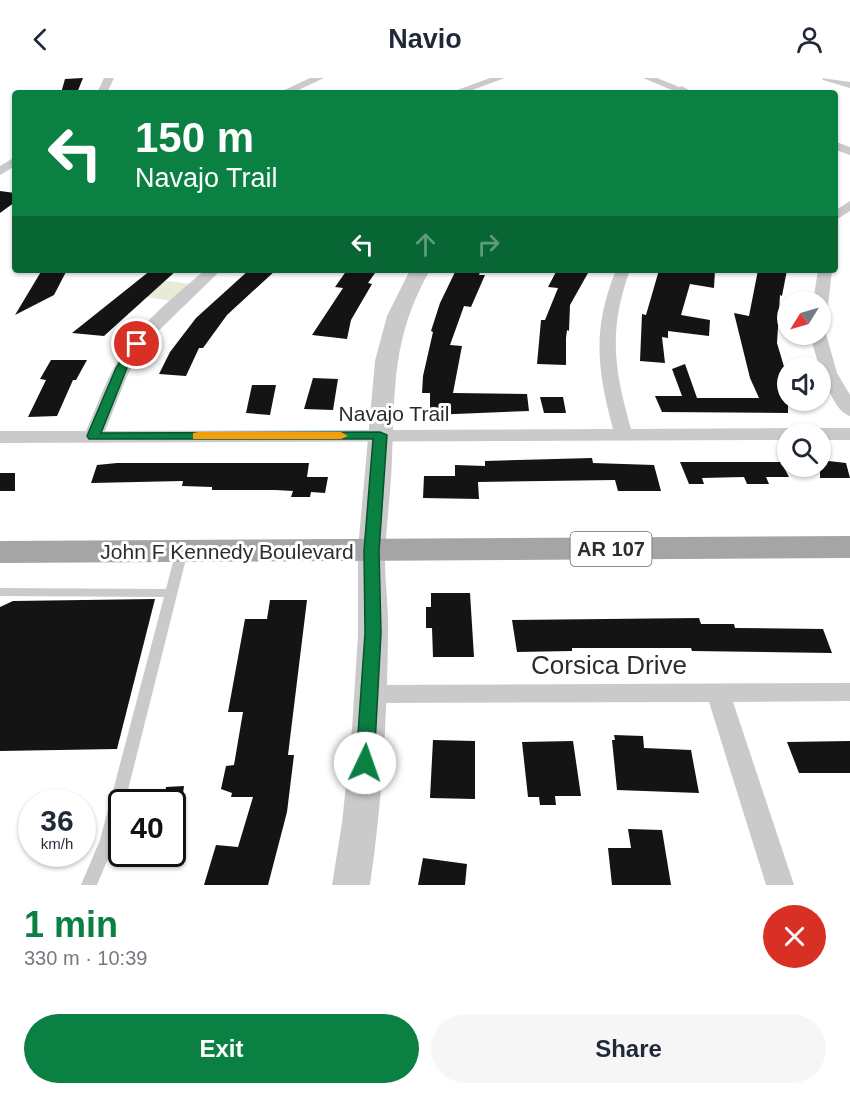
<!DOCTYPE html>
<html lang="en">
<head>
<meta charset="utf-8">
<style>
	body { margin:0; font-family:Arial,sans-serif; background:#f6f6f7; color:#1f2937; height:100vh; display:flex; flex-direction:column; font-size:22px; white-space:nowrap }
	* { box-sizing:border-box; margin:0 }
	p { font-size:20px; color:#747a83 }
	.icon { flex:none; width:33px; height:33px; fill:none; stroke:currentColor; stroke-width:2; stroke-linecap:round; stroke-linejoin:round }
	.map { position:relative; height:807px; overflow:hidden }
	.panel { display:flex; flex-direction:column; background:#fff; flex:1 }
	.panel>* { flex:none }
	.hud { position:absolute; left:12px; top:12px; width:826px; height:183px; border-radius:6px; box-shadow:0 2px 4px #0004; background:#0b8043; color:#fff; overflow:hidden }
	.needle { width:39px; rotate:233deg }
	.controls { position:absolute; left:777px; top:213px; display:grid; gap:12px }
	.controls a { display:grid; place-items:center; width:54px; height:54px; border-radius:50%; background:#fff; box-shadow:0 2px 4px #0004; font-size:30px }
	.speed { position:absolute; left:18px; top:711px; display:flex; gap:12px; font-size:30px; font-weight:700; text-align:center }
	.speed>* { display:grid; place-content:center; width:78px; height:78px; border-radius:50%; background:#fff; box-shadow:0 2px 4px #0004; line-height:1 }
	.speed small { font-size:15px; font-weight:400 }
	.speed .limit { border:3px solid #111; border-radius:9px; background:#fff; color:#111 }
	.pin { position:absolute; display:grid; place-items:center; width:51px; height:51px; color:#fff; margin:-26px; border:3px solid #fff; border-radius:50%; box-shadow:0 2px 6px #0007 }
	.me { position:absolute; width:66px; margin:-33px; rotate:3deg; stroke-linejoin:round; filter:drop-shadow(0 0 4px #0008) }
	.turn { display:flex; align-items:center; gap:21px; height:126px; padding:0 24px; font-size:27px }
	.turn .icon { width:78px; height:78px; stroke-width:2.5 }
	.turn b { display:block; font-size:42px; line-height:51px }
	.lanes { display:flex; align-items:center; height:57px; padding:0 24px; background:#0003; justify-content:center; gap:30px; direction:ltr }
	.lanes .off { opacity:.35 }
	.round { display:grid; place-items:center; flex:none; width:63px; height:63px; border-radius:32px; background:#f6f6f7 }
	.overview { display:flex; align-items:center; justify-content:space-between; height:102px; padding:0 24px }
	h1 { font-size:36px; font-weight:800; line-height:45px; color:#0b8043 }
	.button { display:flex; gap:12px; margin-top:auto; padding:12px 24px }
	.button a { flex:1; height:69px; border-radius:36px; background:#0b8043; color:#fff; font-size:24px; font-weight:800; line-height:69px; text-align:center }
	.button a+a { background:#f6f6f7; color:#1f2937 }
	header { display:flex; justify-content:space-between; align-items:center; height:78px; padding:0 24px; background:#fff; font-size:27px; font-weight:800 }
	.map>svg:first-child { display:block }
	.green { fill:#e7ecd9 }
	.building { fill:#141414 }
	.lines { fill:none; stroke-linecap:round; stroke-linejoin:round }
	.service { fill:#cacaca; fill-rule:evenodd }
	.minor { fill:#cacaca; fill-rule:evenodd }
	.tertiary { fill:#cacaca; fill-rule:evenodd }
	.primary { fill:#a5a5a5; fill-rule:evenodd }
	.route { fill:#0b8043; stroke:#07532c; stroke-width:1.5 }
	.slow { fill:#f59e0b }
	.labels { text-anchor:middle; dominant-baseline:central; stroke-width:6; stroke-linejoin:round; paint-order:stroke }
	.shield { fill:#fff; stroke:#6c6c6c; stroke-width:1.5 }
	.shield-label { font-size:20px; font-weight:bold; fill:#2d2d2d }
	.street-label { font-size:21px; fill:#2d2d2d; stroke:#fff }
	.near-street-label { font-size:26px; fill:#2d2d2d; stroke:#fff }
</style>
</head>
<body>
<header><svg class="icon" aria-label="back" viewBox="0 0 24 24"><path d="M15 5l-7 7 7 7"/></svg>Navio<svg class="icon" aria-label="person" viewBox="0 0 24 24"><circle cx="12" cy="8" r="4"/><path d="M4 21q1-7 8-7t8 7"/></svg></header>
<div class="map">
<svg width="850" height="807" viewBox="0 0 850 807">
	<rect width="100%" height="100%" fill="#fff"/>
	<!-- green -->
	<polygon class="green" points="149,200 190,206 171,223 147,219"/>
	<!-- building -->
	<g class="building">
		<polygon points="83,0 77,15 61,15 65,1"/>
		<polygon points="0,113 15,115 15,124 0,135"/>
		<polygon points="42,192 67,192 54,217 15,237"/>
		<polygon points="151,192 177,192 104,258 72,255"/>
		<polygon points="249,192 276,192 227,237 203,270 199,270 186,298 159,296 170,274 196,240"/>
		<polygon points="347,192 375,195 368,205 372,206 351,242 347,261 312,257 343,210 335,209"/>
		<polygon points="456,192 480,194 479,197 485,197 471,229 464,228 450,267 462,268 453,315 527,316 529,333 430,337 430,315 422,315 423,298 433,254 431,253 440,225"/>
		<polygon points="557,192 588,195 570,227 569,253 567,252 566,260 566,287 537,286 541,242 545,242 558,210 548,209"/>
		<polygon points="659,192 715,192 714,210 690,206 681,237 710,242 709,258 668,253 668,260 662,259 665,285 640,283 642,236 646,237"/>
		<polygon points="758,192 787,192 782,218 780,217 777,265 788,302 788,335 662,334 655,318 682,318 672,291 685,286 697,320 759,320 750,300 734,235 749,238"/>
		<polygon points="51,282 87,282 76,302 73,302 57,338 28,339 46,302 40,301"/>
		<polygon points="313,300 338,301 333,332 304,331"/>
		<polygon points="252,307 276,307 270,337 246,335"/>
		<polygon points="540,319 563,319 566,335 544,335"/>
		<polygon points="592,380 593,385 654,387 661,413 618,413 615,402 478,404 479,421 423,420 424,398 455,398 455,387 485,388 485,383"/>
		<polygon points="820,382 846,385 850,400 820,400"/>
		<polygon points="680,384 781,384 789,399 766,399 769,406 747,406 744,399 702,400 704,406 689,406"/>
		<polygon points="117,385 309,385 307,399 328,399 325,415 311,414 310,419 291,419 293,413 275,412 212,412 212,409 182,408 183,403 91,405 97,387"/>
		<rect x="0" y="395" width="15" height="18"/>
		<polygon points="431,515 470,515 474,579 433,579 432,550 426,550 426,529 431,529"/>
		<polygon points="155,521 117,671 0,673 0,529 13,523"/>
		<polygon points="270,522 307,522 288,677 294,677 287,734 268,807 204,807 216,767 238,769 253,719 231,719 232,715 221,711 226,688 234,687 243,634 228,634 245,541 267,541"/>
		<polygon points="699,540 701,546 734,546 735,550 823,551 832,575 692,573 691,570 572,570 572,573 517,574 512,542"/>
		<polygon points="614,657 643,658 644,670 691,672 699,715 617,712 612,662 615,662"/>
		<polygon points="433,662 475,663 475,721 430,720"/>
		<polygon points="573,663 581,718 555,718 556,727 540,727 539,719 528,719 522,664"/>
		<polygon points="850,663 850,695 799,695 787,664"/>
		<polygon points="184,708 182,723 163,724 166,709"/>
		<polygon points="628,751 662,752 671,807 612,807 608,770 631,770"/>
		<polygon points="423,780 467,786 465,807 418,807"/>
	</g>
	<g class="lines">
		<!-- service -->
		<path class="service" d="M182 469 188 473 125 724H122C122 754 108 780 97 807H81L100 762 164 519 0 518V510L166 511 176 473Z"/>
		<!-- minor -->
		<g class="minor">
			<polygon points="104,0 114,0 107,15 97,15"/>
			<polygon points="310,0 324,0 292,15 278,15"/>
			<polygon points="490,0 505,0 464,15 449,15"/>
			<polygon points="643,0 657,0 694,15 679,15"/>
			<polygon points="822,0 850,4 850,10 823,2"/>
			<polygon points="836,64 850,69 850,77 836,72"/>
			<polygon points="15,79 15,88 0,97 0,88"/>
			<polygon points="850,123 850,133 836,142 836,132"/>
			<path d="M205 192H221L146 265 127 298 105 353 613 351C597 291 592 251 616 192H630C608 252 614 291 631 351L788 350 797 356H788V362L0 365V353H86C98 326 107 298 123 274 145 241 176 217 205 192Z"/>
			<polygon points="818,192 832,192 828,228 820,232 820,224 813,224"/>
			<path d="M820 252 826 256 837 295 850 317V338C830 333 815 275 810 256H820Z"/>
			<polygon points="820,350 850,350 850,362 820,362 820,356 811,356"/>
			<polygon points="850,605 850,623 733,624 794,807 766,807 709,624 369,625 360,623 357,616 360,609 369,607"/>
		</g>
		<!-- tertiary -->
		<g class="tertiary">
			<polygon points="682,8 689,12 687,15 665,15"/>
			<path d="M410 192H430C392 259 395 308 392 381 391 414 386 447 385 481 385 506 389 532 388 558 387 641 382 725 370 807H332L342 745 352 651 358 557V471L375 283 387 238Z"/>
		</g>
		<!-- primary -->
		<polygon class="primary" points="850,458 850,480 0,485 0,463"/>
	</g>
	<!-- route -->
	<polygon class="route" points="137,263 143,266 127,290 101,355 380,354 387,357 379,473 381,555 374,685 371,690 365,692 358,690 356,685 365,555 364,473 373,361 89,361 87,358 116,290 133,264"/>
	<!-- slow -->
	<polygon class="slow" points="198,354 341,354 348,358 341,361 193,361 193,355"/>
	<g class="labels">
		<!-- shield labels -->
		<rect class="shield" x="570.5" y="454" width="81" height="34" rx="4.5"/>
		<g class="shield-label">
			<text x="611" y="471">AR 107</text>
		</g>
		<!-- street labels -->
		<g class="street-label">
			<text x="394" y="335">Navajo Trail</text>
			<text x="227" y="473">John F Kennedy Boulevard</text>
		</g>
		<!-- near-street labels -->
		<g class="near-street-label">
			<text x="609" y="587">Corsica Drive</text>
		</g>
	</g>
</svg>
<div class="controls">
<a><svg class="needle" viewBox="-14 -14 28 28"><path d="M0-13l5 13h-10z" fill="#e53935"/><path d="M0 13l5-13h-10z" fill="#747a83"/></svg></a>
<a><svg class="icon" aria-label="sound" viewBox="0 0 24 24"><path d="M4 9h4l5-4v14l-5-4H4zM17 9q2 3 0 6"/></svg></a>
<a><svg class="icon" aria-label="search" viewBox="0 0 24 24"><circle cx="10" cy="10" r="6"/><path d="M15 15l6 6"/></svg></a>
</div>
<div class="speed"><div>36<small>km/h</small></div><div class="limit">40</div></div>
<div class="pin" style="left:137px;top:266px;background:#d93025"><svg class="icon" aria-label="arrive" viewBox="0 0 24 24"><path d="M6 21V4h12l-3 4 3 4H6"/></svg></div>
<svg class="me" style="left:365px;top:685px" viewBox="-20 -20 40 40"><circle r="19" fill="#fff"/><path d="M0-13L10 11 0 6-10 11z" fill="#0b8043"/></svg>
<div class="hud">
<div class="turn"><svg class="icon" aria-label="left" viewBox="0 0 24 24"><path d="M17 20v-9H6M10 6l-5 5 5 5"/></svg><div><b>150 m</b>Navajo Trail</div></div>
<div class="lanes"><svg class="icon" aria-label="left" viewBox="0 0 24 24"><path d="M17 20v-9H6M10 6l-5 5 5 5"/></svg><svg class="icon off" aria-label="ahead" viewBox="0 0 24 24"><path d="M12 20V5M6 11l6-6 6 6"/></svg><svg class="icon off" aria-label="right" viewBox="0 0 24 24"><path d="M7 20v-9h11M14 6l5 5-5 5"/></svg></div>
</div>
</div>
<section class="panel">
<div class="overview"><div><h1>1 min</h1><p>330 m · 10:39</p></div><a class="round" style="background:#d93025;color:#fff"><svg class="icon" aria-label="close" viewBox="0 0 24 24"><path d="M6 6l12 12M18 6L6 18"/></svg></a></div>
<div class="button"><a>Exit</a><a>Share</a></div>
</section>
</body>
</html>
